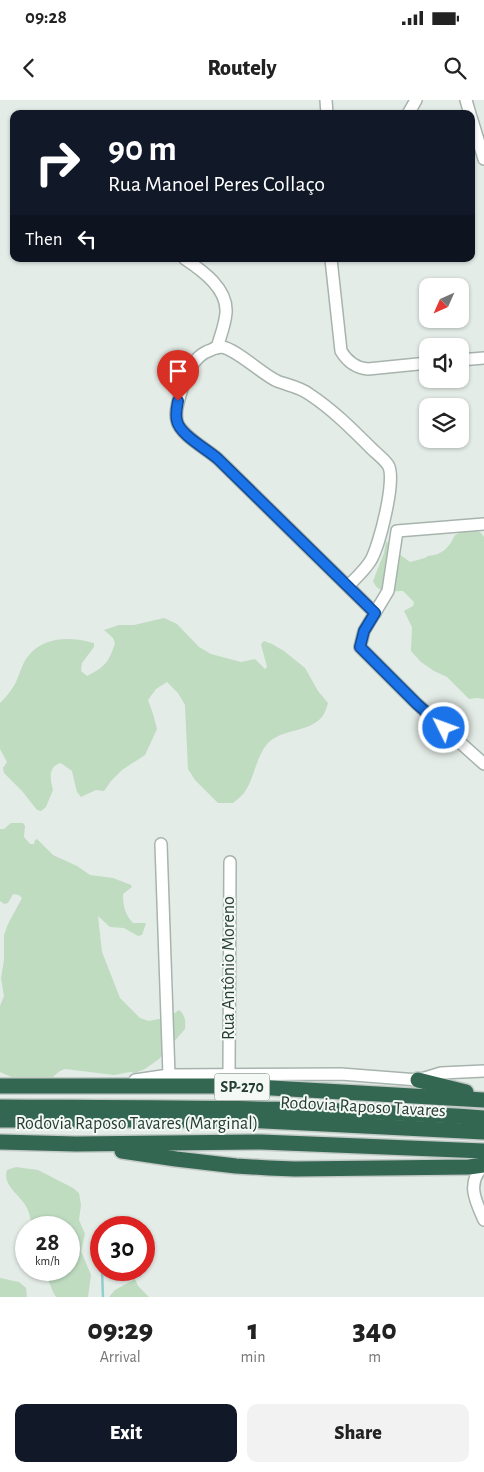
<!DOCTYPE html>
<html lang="en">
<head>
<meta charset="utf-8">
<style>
	body { margin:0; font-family:"Alegreya Sans",sans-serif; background:#f2f2f2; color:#222; height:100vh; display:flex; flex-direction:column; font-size:19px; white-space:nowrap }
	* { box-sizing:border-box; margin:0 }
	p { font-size:16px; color:#767676 }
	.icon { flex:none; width:28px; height:28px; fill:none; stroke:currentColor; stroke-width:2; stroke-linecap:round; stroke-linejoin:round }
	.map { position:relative; height:1197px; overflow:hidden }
	.side { display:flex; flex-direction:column; background:#fff; flex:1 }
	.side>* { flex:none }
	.guide { position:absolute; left:10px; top:10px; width:465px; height:152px; border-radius:10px; box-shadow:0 1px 4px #0004; background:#111827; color:#fff; overflow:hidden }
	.needle { width:32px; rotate:225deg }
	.tools { position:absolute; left:419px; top:178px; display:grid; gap:10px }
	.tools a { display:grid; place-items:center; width:50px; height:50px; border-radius:10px; background:#fff; box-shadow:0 1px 4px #0004; font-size:25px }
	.speed { position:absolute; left:15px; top:1116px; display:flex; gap:10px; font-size:25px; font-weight:700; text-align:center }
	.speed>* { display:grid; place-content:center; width:65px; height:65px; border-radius:50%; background:#fff; box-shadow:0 1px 4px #0004; line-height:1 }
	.speed small { font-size:12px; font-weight:400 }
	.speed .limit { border:8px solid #d22; background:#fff; color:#111 }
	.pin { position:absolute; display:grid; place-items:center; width:42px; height:42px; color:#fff; margin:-51px -21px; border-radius:50% 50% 50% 0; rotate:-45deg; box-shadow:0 0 5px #0007 }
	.pin .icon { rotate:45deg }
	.me { position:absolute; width:55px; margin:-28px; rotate:312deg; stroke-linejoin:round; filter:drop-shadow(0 0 4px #0008) }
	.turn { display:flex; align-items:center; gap:18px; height:105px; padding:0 15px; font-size:22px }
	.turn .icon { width:65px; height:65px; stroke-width:2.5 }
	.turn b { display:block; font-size:35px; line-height:42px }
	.then { display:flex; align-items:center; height:48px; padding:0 15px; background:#0003; gap:10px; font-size:19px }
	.eta { display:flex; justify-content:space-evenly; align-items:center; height:85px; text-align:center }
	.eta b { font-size:30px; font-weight:800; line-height:35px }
	.action { display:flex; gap:10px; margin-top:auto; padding:10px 15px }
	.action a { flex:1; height:58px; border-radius:10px; background:#111827; color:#fff; font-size:20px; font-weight:800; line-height:58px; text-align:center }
	.action a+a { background:#f2f2f2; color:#222 }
	.status { display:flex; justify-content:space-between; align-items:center; height:35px; padding:0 25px; background:#fff; direction:ltr }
	.status svg { height:14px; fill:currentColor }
	header { display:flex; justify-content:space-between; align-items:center; height:65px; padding:0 15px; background:#fff; font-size:22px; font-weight:800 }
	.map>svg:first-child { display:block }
	.green { fill:#bfdcc1 }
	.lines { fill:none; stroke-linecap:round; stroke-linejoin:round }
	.stream { stroke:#90cdcb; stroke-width:2.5 }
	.minor-casing { stroke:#a7b4ad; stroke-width:14 }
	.highway-casing { stroke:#c2c9c6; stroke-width:18 }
	.minor { stroke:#fff; stroke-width:11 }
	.highway { stroke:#336752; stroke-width:15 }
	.route-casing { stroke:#114b97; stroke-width:12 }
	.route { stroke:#1a73e8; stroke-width:9 }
	.labels { text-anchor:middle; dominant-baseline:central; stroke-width:4; stroke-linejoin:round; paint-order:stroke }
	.shield { fill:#f4f9f6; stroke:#63756d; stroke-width:1 }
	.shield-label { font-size:16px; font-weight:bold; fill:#253d32 }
	.street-label { font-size:18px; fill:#253d32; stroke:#f4f9f6 }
</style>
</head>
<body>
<div class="status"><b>09:28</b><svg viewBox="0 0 49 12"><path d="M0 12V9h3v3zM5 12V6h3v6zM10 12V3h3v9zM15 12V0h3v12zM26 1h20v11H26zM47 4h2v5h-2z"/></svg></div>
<header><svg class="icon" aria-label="back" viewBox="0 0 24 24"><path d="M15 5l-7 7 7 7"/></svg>Routely<svg class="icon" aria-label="search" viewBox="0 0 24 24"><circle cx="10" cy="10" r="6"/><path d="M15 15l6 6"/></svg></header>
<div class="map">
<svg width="484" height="1197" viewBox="0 0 484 1197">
	<rect width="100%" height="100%" fill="#e4ece7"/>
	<!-- green -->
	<g class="green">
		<path d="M466 430 480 432 484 437V599L477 598 469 599 447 577 434 571 421 562 411 551 412 527 404 511 413 506 414 502 403 491C390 491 379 495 373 481L384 453 386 441 399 454 410 462 425 458 428 456C442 455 449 448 455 435Z"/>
		<path d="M164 518 177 524 199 547 211 554 241 562 255 559 265 569 267 567 261 544 264 541 272 544 284 551 305 568 318 591 328 603C327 607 325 613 322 617 309 632 285 629 270 641 256 654 255 678 244 693 241 697 236 700 233 703H218L195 680 188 669 185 605 178 593 167 582 156 589 148 600 153 614 157 629 145 655 122 670 111 681 104 691 96 690 81 697 77 692 72 671 61 663C48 666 50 679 53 690L46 707 41 711 37 710 22 691 4 673 3 668 7 662 0 649V603C6 597 11 591 15 584 19 576 21 567 26 559 41 536 70 536 94 543V547L82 563 81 571 87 576C105 567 109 562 115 543L113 538 104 530 119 525H134Z"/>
		<path d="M11 723H23L25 726 24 737 30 744H34L35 740 37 739 53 755 77 766 90 775 113 778 131 785 132 787 123 794C123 807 125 814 133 823H146L142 835 138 836 124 828 110 827 98 816 102 852 120 898 140 918 149 921 169 917 179 910C185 915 186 921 185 929L159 959 145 969 135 973 130 972 114 975 65 969 60 971 49 980 16 979 0 972V906L4 896 1 878 4 860V835L8 824 22 798 19 795 13 794 8 803 4 804 0 801V729H4Z"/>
		<path d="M16 1067 38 1070 73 1088 79 1093 81 1105 79 1120 85 1134 81 1151 91 1175 88 1197H56L53 1192 44 1170H69V1128L32 1127C31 1121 30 1114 27 1108 21 1095 2 1086 7 1070Z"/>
		<polygon points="0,1178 19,1182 26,1188 27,1197 0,1197"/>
		<polygon points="135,1179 138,1186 149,1197 109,1197 115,1190"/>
	</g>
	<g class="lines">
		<!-- stream -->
		<polyline class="stream" points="102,1170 103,1197"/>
		<!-- minor casing -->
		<g class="minor-casing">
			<g id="minor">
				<polyline points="326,0 327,14"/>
				<polyline points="466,0 470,14"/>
				<polyline points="408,14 416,0"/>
				<polyline points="471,17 484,59"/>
				<path d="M185 159C203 171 228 189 226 213 225 225 220 237 217 248"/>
				<path d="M331 159 341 251C347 261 356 268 368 269L428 263"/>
				<polyline points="460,260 484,258"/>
				<polyline points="484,424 397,431 388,491 364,531 360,547 417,604 484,664"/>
				<path d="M348 486C356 478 365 470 371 460 379 446 397 378 388 365 384 359 377 354 372 349 352 329 332 309 309 294 300 287 287 285 277 281 262 274 236 249 222 247 218 247 214 248 211 250 191 256 184 280 179 299 177 306 175 313 177 321 180 335 207 349 218 359L375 513"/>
				<polyline points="161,744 169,975"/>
				<polyline points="229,975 230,762"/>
				<polyline points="135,980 169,975 341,974 418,980 441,973 484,971"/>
				<path d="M484 1065C466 1083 475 1100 484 1120"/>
			</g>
		</g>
		<!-- highway casing -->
		<g class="highway-casing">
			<g id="highway">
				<polyline points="418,980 466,992"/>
				<polyline points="0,986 235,986 484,1000"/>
				<path d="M0 1007C161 1008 323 1007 484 1018"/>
				<polyline points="0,1020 246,1020 484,1032"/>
				<polyline points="0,1042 76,1044 261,1042 484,1051"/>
				<polyline points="122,1051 176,1059 236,1066 269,1068 295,1069 469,1067 484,1065"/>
			</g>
		</g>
		<!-- minor -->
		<use href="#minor" class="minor"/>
		<!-- highway -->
		<use href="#highway" class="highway"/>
	</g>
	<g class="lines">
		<!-- route casing -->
		<g class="route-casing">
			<path id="route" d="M178 301C177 307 175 314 177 321 180 335 207 349 218 359L375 513 364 531 360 547 417 604 444 628"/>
		</g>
		<!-- route -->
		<use href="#route" class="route"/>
	</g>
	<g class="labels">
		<!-- shield labels -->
		<rect class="shield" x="214.5" y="973.5" width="55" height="27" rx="4"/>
		<g class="shield-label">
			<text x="242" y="987">SP-270</text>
		</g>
		<!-- street labels -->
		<g class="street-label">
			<text transform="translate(229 868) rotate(-90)">Rua Antônio Moreno</text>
			<text transform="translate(363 1007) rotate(3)">Rodovia Raposo Tavares</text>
			<text x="137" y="1024">Rodovia Raposo Tavares (Marginal)</text>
		</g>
	</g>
</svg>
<div class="tools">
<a><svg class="needle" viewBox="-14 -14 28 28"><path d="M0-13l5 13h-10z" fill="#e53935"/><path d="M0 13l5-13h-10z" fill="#767676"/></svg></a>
<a><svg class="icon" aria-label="sound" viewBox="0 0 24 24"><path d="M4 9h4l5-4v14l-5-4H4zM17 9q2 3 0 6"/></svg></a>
<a><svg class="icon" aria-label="layers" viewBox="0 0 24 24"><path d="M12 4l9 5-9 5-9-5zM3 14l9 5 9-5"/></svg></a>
</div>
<div class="speed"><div>28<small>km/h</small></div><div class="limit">30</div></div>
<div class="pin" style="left:178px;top:301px;background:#d93025"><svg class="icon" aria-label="arrive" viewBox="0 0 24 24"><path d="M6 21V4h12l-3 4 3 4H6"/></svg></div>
<svg class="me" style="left:444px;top:628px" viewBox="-20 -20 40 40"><circle r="17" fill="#1a73e8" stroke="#fff" stroke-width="3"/><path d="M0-11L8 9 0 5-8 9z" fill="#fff"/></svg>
<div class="guide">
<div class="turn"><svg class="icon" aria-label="right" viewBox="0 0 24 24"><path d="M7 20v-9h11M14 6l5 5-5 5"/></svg><div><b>90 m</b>Rua Manoel Peres Collaço</div></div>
<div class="then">Then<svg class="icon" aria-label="left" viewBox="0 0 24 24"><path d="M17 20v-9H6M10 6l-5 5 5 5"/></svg></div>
</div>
</div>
<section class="side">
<div class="eta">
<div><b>09:29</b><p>Arrival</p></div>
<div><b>1</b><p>min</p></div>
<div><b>340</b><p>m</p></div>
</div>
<div class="action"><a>Exit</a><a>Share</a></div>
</section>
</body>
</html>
